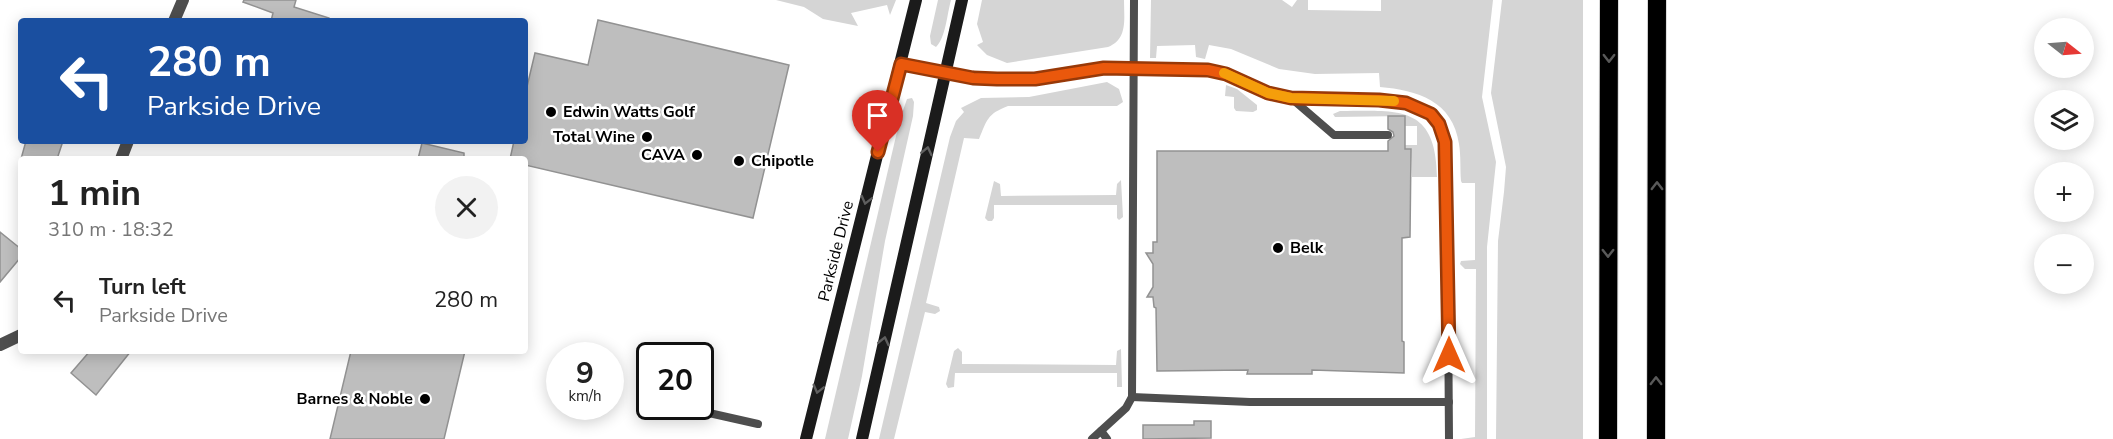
<!DOCTYPE html>
<html lang="en">
<head>
<meta charset="utf-8">
<style>
	body { margin:0; font-family:"Nunito Sans",sans-serif; background:#f2f2f2; color:#222; height:100vh; display:flex; flex-direction:column; font-size:22px; white-space:nowrap }
	* { box-sizing:border-box; margin:0 }
	p { font-size:20px; color:#767676 }
	.icon { flex:none; width:33px; height:33px; fill:none; stroke:currentColor; stroke-width:2; stroke-linecap:round; stroke-linejoin:round }
	.map { position:relative; flex:1; overflow:hidden }
	.panel { position:absolute; left:18px; top:156px; width:510px; height:198px; display:flex; flex-direction:column; background:#fff; border-radius:6px; box-shadow:0 3px 15px #0003 }
	.panel>* { flex:none }
	.top-card { position:absolute; left:18px; top:18px; width:510px; height:126px; border-radius:6px; box-shadow:0 3px 15px #0003; background:#1a4fa0; color:#fff; overflow:hidden }
	.needle { width:39px; rotate:107deg }
	.fabs { position:absolute; left:2034px; top:18px; display:grid; gap:12px }
	.fabs a { display:grid; place-items:center; width:60px; height:60px; border-radius:50%; background:#fff; box-shadow:0 3px 15px #0003; font-size:30px }
	.speed { position:absolute; left:546px; top:342px; display:flex; gap:12px; font-size:30px; font-weight:700; text-align:center }
	.speed>* { display:grid; place-content:center; width:78px; height:78px; border-radius:50%; background:#fff; box-shadow:0 3px 15px #0003; line-height:1 }
	.speed small { font-size:15px; font-weight:400 }
	.speed .limit { border:3px solid #111; border-radius:9px; background:#fff; color:#111 }
	.pin { position:absolute; display:grid; place-items:center; width:51px; height:51px; color:#fff; margin:-62px -26px; border-radius:50% 50% 50% 0; rotate:-45deg; box-shadow:0 0 6px #0007 }
	.pin .icon { rotate:45deg }
	.me { position:absolute; width:66px; margin:-33px; rotate:0deg; stroke-linejoin:round; filter:drop-shadow(0 0 4px #0008) }
	.turn { display:flex; align-items:center; gap:21px; height:126px; padding:0 30px; font-size:27px }
	.turn .icon { width:78px; height:78px; stroke-width:2.5 }
	.turn b { display:block; font-size:42px; line-height:51px }
	.round { display:grid; place-items:center; flex:none; width:63px; height:63px; border-radius:32px; background:#f2f2f2 }
	.overview { display:flex; align-items:center; justify-content:space-between; height:102px; padding:0 30px }
	h1 { font-size:36px; font-weight:700; line-height:45px }
	ul { padding:0; list-style:none }
	li { display:flex; align-items:center; gap:18px; height:84px; padding:0 30px }
	li div { flex:1 }
	li b { display:block; font-size:22px }
	li em { font-style:normal }
	.map>svg:first-child { display:block }
	.green { fill:#d5d5d5 }
	.building { fill:#bebebe; stroke:#929292; stroke-width:1.5 }
	.lines { fill:none; stroke-linecap:round; stroke-linejoin:round }
	.highway-casing { stroke:#dbdbdb; stroke-width:20 }
	.lane { stroke:#4e4e4e; stroke-width:8 }
	.street { stroke:#4e4e4e; stroke-width:12 }
	.secondary { stroke:#1b1b1b; stroke-width:12 }
	.highway { stroke:#000; stroke-width:18 }
	.oneway { stroke:#595959 }
	.oneway2 { stroke:#5f5f5f }
	.route-casing { stroke:#983908; stroke-width:15 }
	.route { stroke:#ea580c; stroke-width:10 }
	.slow { stroke:#f59e0b; stroke-width:10 }
	.poi-dot { fill:#000; stroke:#fff; stroke-width:2 }
	.labels { text-anchor:middle; dominant-baseline:central; stroke-width:5; stroke-linejoin:round; paint-order:stroke }
	.poi-label { font-size:16px; font-weight:bold; fill:#000; stroke:#fff; text-anchor:start }
	.street-label { font-size:16px; fill:#000; stroke:#fff }
</style>
</head>
<body>
<div class="map">
<svg width="2113" height="439" viewBox="0 0 2113 439">
	<rect width="100%" height="100%" fill="#fff"/>
	<!-- green -->
	<g class="green">
		<polygon points="776,0 896,0 890,15 887,5 851,13 858,26 823,19 804,7"/>
		<path d="M938 0H951C947 14 946 37 936 47L931 44 930 36Z"/>
		<path d="M982 0H1124C1124 19 1128 39 1108 47L1007 63 987 55 977 45 983 42 977 24Z"/>
		<path d="M1151 0H1282L1292 7 1297 0H1308V10L1381 11V0H1493L1482 97 1496 162 1487 247V439H1461L1475 437 1476 269H1465L1460 264 1461 261 1475 260V183H1462L1461 181C1460 169 1461 156 1459 144 1453 101 1417 90 1380 87L1379 73 1315 74 1279 69 1231 49 1209 45 1205 59 1196 57 1195 45 1157 46 1156 58H1150Z"/>
		<polygon points="1502,0 1583,0 1583,439 1496,439 1498,241 1504,192 1506,167 1491,93"/>
		<path d="M1107 82 1119 89 1123 102 1117 106H1008C987 114 987 120 979 139L964 138 926 303 939 307 940 311 935 314 925 312 894 439H879L950 137 956 121 964 112 961 108 981 98 1029 97Z"/>
		<polygon points="1226,85 1237,89 1257,105 1257,110 1253,112 1236,111 1234,108 1234,97 1225,96"/>
		<polygon points="912,98 914,102 913,116 885,241 862,376 848,439 825,439 900,119 907,99"/>
		<path d="M1340 111C1398 111 1436 104 1437 177H1412L1411 150 1405 149V145H1417V126H1405V116L1335 117 1333 114Z"/>
		<polygon points="1121,180 1123,217 1119,220 1117,218 1117,205 994,205 994,218 992,221 988,221 985,218 994,181 1000,184 1001,196 1116,195 1117,184"/>
		<polygon points="958,348 962,352 962,364 1116,365 1117,351 1121,349 1122,387 1117,387 1117,373 955,373 954,387 948,388 946,384 954,351"/>
	</g>
	<!-- building -->
	<g class="building">
		<polygon points="244,0 296,0 294,7 329,18 329,21 271,21 273,13 243,2"/>
		<polygon points="598,20 789,65 753,218 525,165 525,159 510,159 514,141 525,141 525,95 535,53 588,65"/>
		<polygon points="1388,116 1405,116 1405,149 1411,149 1410,237 1402,238 1402,341 1404,342 1404,373 1312,370 1312,374 1247,374 1248,370 1157,371 1156,308 1154,307 1153,297 1147,297 1153,287 1153,264 1146,253 1153,253 1153,242 1157,242 1157,151 1388,151 1388,141 1394,136 1393,132 1388,129"/>
		<polygon points="26,141 63,141 57,159 21,159"/>
		<polygon points="422,143 464,153 464,159 418,159"/>
		<polygon points="0,232 21,249 21,257 0,282"/>
		<polygon points="90,351 131,351 96,395 71,373"/>
		<polygon points="351,351 465,351 444,439 330,439"/>
		<polygon points="1194,421 1211,421 1211,438 1143,439 1143,425 1194,425"/>
	</g>
	<g class="lines">
		<!-- highway casing -->
		<g class="highway-casing">
			<g id="highway">
				<polyline points="1608,439 1609,0"/>
				<polyline points="1656,439 1657,0"/>
			</g>
		</g>
		<!-- lane -->
		<g class="lane">
			<polyline points="945,73 973,78 1035,79 1104,68 1208,70 1226,74 1268,93 1291,98 1379,100 1406,103 1431,114 1439,124 1445,143 1447,158 1449,439"/>
			<polyline points="1291,98 1334,135 1388,135"/>
			<polyline points="1132,397 1250,402 1449,402"/>
			<polyline points="678,406 758,424"/>
			<polyline points="1101,431 1107,439"/>
			<polyline points="1092,439 1126,408 1132,397 1134,0"/>
		</g>
		<!-- street -->
		<g class="street">
			<polyline points="174,21 183,0"/>
			<polyline points="121,159 128,141"/>
			<polyline points="0,345 21,335"/>
		</g>
		<!-- secondary -->
		<g class="secondary">
			<polyline points="901,64 945,73"/>
			<polyline points="806,439 916,0"/>
			<polyline points="862,439 962,0"/>
		</g>
		<!-- highway -->
		<use href="#highway" class="highway"/>
	</g>
	<!-- one-way arrows -->
	<defs><path id="oneway-chevron" d="M-2-3.5L2.5 0L-2 3.5" fill="none" stroke-width="1.6" stroke-linecap="round" stroke-linejoin="round" transform="scale(1.5)"/></defs>
	<g class="oneway">
		<use href="#oneway-chevron" transform="translate(1609 58) rotate(90)"/>
		<use href="#oneway-chevron" transform="translate(1657 186) rotate(-90)"/>
		<use href="#oneway-chevron" transform="translate(1608 253) rotate(90)"/>
		<use href="#oneway-chevron" transform="translate(1656 381) rotate(-90)"/>
	</g>
	<g class="oneway2">
		<use href="#oneway-chevron" transform="translate(927 151) rotate(-77)"/>
		<use href="#oneway-chevron" transform="translate(866 200) rotate(104)"/>
		<use href="#oneway-chevron" transform="translate(884 341) rotate(-77)"/>
		<use href="#oneway-chevron" transform="translate(818 389) rotate(104)"/>
	</g>
	<g class="lines">
		<!-- route casing -->
		<g class="route-casing">
			<polyline id="route" points="878,152 901,64 973,78 997,79 1035,79 1104,68 1208,70 1226,74 1268,93 1291,98 1379,100 1406,103 1431,114 1439,124 1445,142 1449,355"/>
		</g>
		<!-- route -->
		<use href="#route" class="route"/>
		<!-- slow -->
		<polyline class="slow" points="1224,73 1268,93 1291,98 1394,101"/>
	</g>
	<!-- markers -->
	<g class="poi-dot">
		<circle cx="551" cy="112" r="6"/>
		<circle cx="647" cy="137" r="6"/>
		<circle cx="697" cy="155" r="6"/>
		<circle cx="739" cy="161" r="6"/>
		<circle cx="1278" cy="248" r="6"/>
		<circle cx="425" cy="399" r="6"/>
	</g>
	<g class="labels">
		<!-- poi labels -->
		<g class="poi-label">
			<text x="563" y="112">Edwin Watts Golf</text>
			<text x="635" y="137" text-anchor="end">Total Wine</text>
			<text x="685" y="155" text-anchor="end">CAVA</text>
			<text x="751" y="161">Chipotle</text>
			<text x="1290" y="248">Belk</text>
			<text x="413" y="399" text-anchor="end">Barnes &amp; Noble</text>
		</g>
		<!-- street labels -->
		<g class="street-label">
			<text transform="translate(836 251) rotate(-76)">Parkside Drive</text>
		</g>
	</g>
</svg>
<div class="fabs">
<a><svg class="needle" viewBox="-14 -14 28 28"><path d="M0-13l5 13h-10z" fill="#e53935"/><path d="M0 13l5-13h-10z" fill="#767676"/></svg></a>
<a><svg class="icon" aria-label="layers" viewBox="0 0 24 24"><path d="M12 4l9 5-9 5-9-5zM3 14l9 5 9-5"/></svg></a>
<a>+</a>
<a>−</a>
</div>
<div class="speed"><div>9<small>km/h</small></div><div class="limit">20</div></div>
<div class="pin" style="left:878px;top:152px;background:#d93025"><svg class="icon" aria-label="arrive" viewBox="0 0 24 24"><path d="M6 21V4h12l-3 4 3 4H6"/></svg></div>
<svg class="me" style="left:1449px;top:355px" viewBox="-20 -20 40 40"><path d="M0-17L14 15 0 8-14 15z" fill="#ea580c" stroke="#fff" stroke-width="4"/></svg>
<div class="top-card">
<div class="turn"><svg class="icon" aria-label="left" viewBox="0 0 24 24"><path d="M17 20v-9H6M10 6l-5 5 5 5"/></svg><div><b>280 m</b>Parkside Drive</div></div>
</div>
<section class="panel">
<div class="overview"><div><h1>1 min</h1><p>310 m · 18:32</p></div><a class="round"><svg class="icon" aria-label="close" viewBox="0 0 24 24"><path d="M6 6l12 12M18 6L6 18"/></svg></a></div>
<ul>
<li><svg class="icon" aria-label="left" viewBox="0 0 24 24"><path d="M17 20v-9H6M10 6l-5 5 5 5"/></svg><div><b>Turn left</b><p>Parkside Drive</p></div><em>280 m</em></li>
</ul>
</section>
</div>
</body>
</html>
